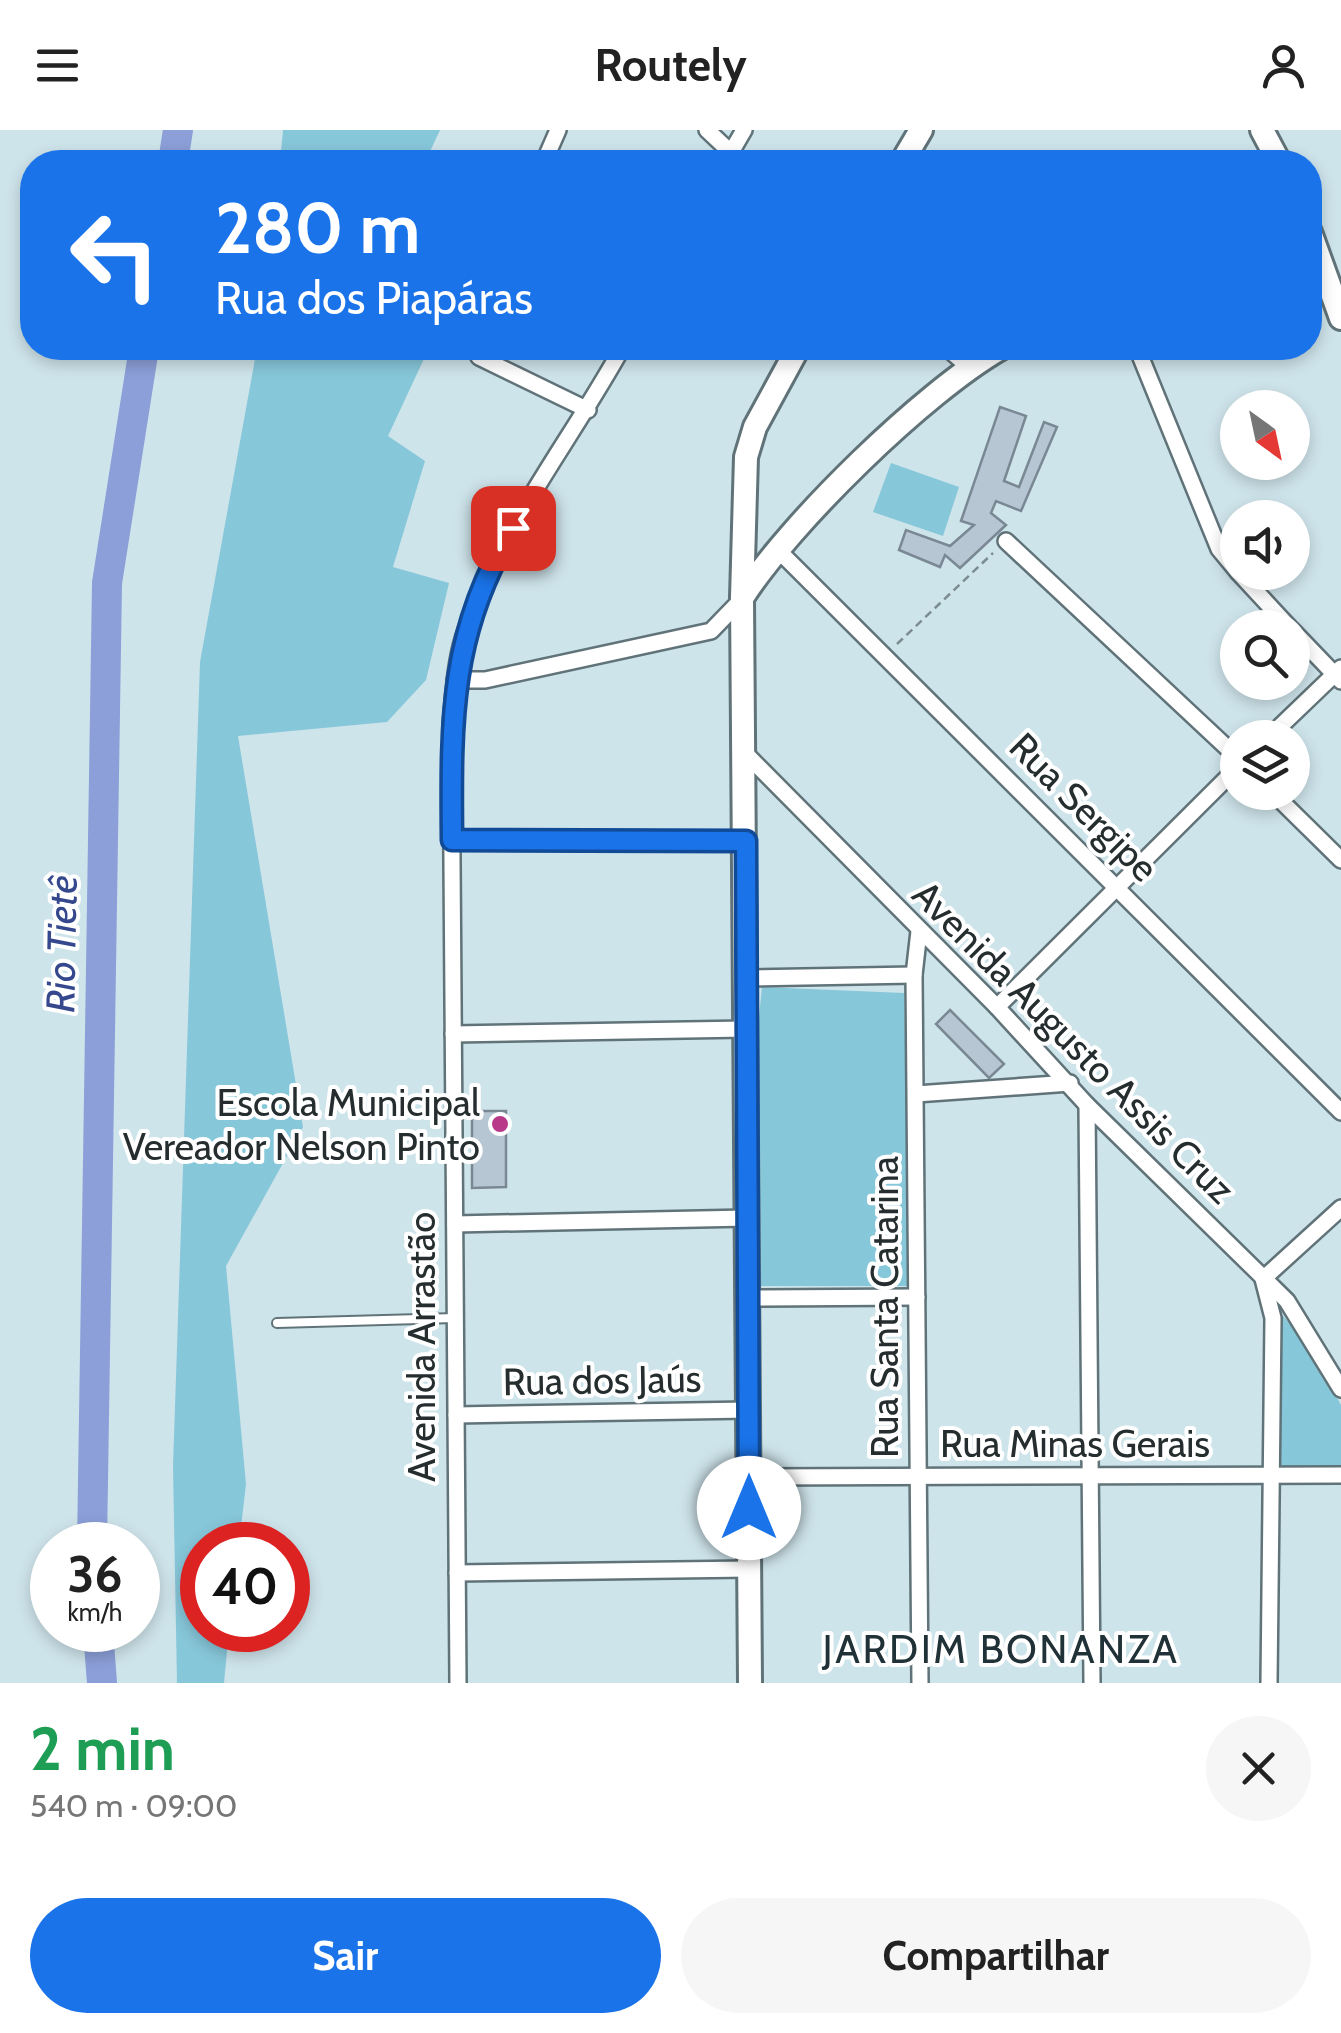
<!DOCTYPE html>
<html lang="pt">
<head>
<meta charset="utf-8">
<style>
	body { margin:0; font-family:Cabin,sans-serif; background:#f6f6f6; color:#222; height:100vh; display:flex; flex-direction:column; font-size:38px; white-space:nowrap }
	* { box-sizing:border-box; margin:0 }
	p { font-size:32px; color:#767676 }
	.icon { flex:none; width:55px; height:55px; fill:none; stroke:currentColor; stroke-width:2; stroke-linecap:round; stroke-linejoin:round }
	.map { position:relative; height:1553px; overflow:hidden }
	.drawer { display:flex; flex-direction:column; background:#fff; flex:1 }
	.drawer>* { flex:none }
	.hud { position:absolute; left:20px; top:20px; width:1302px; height:210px; border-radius:40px; box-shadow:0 5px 15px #0003; background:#1a73e8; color:#fff; overflow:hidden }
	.needle { width:65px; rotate:147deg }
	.controls { position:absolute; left:1220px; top:260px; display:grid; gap:20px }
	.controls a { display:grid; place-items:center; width:90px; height:90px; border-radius:50%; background:#fff; box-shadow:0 5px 15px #0003; font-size:50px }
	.speed { position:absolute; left:30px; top:1392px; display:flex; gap:20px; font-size:50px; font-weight:700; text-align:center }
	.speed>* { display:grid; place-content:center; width:130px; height:130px; border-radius:50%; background:#fff; box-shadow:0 5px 15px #0003; line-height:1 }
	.speed small { font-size:25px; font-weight:400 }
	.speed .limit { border:15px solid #d22; background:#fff; color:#111 }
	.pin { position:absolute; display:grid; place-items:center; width:85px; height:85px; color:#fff; margin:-42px; border-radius:20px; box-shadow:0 5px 15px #0006 }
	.me { position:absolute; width:110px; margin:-55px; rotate:0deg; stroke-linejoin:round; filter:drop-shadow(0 0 8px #0008) }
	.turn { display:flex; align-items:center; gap:35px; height:210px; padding:0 30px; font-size:45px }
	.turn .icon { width:130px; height:130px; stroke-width:2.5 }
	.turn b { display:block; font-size:70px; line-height:85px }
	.round { display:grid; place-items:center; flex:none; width:105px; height:105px; border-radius:52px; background:#f6f6f6 }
	.headline { display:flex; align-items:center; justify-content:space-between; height:170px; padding:0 30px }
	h1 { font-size:60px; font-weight:700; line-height:75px; color:#1e9e55 }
	.primary-button { display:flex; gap:20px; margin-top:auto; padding:20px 30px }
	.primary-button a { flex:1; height:115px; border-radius:60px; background:#1a73e8; color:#fff; font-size:40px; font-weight:700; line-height:115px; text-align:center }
	.primary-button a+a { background:#f6f6f6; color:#222 }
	header { display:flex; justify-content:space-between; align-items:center; height:130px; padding:0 30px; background:#fff; font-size:45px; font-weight:700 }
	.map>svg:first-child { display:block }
	.green { fill:#87c7da }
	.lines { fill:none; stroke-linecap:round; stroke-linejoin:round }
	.river { stroke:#8c9fd8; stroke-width:30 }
	.building { fill:#b7c6d3; stroke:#7a8894; stroke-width:2.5 }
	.lane-casing { stroke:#607379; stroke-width:12 }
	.street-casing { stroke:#607379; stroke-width:20 }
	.secondary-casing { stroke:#607379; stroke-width:28 }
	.path { stroke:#7c8c90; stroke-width:2.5; stroke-dasharray:8 5; stroke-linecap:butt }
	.lane { stroke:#fff; stroke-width:8 }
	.street { stroke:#fff; stroke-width:15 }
	.secondary { stroke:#fff; stroke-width:22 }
	.route-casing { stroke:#114b97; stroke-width:25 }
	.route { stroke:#1a73e8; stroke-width:18 }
	.poi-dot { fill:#b73987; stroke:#fff; stroke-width:4 }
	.labels { text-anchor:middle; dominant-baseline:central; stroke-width:8; stroke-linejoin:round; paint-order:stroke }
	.street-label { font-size:38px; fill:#252d2f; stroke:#fff }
	.poi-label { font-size:38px; fill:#252d2f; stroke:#fff; text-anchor:end }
	.water-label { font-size:40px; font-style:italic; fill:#36488d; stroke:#fff }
	.neighbourhood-label { font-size:40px; letter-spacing:2.5px; fill:#203137; stroke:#fff }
</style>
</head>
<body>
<header><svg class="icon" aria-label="menu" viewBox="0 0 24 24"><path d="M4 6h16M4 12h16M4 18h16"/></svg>Routely<svg class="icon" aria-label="person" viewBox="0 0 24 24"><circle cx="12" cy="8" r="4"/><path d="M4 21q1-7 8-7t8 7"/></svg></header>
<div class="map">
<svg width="1341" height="1553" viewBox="0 0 1341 1553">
	<rect width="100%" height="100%" fill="#cee4eb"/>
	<!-- green -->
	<g class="green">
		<polygon points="283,0 440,0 425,32 280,32"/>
		<polygon points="257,218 429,218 388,306 425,331 393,437 449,453 426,550 387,592 238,606 303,997 226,1136 246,1354 239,1415 202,1415 202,1500 229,1500 224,1553 177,1553 173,1336 200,532"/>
		<polygon points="891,333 959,357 943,406 873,382"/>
		<polygon points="762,857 904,863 910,1156 761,1156 758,897"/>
		<polygon points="1280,1182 1313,1223 1341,1275 1341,1339 1276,1342"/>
	</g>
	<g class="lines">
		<!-- river -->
		<g class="river">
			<polyline points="173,32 178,0"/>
			<polyline points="92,1415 107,453 144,218"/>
			<polyline points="98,1500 102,1553"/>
		</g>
	</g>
	<!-- building -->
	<g class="building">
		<polygon points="1000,277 1026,286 1004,351 1019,357 1044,292 1057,297 1021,381 996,371 991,383 1006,395 960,438 945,425 940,437 899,420 906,400 950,416 974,395 961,391"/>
		<polygon points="950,880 1004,934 989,948 936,894"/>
		<polygon points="472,981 506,981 506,1057 472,1058"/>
	</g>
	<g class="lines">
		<!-- lane casing -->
		<g class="lane-casing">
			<polyline id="lane" points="277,1193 455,1188"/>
		</g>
		<!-- street casing -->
		<g class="street-casing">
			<g id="street">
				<polyline points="707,0 741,32"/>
				<polyline points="726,31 744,0"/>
				<polyline points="544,32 558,0"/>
				<polyline points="474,218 479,227 588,280"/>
				<polyline points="947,218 969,237"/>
				<polyline points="1137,218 1219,419 1238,442"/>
				<polyline points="1006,411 1238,628"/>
				<polyline points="778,420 1341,982"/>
				<polyline points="1238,442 1290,498"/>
				<polyline points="1292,500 1341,551"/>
				<polyline points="455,550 485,550 711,501 742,469"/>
				<polyline points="1268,608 1341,538"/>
				<polyline points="745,623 997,877 1087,975 1287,1171 1341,1259"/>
				<polyline points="1272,662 1341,730"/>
				<polyline points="452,710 745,711"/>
				<polyline points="919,801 914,845 920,1553"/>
				<polyline points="746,848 914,845"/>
				<polyline points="997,877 1238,637"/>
				<polyline points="453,904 746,899"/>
				<polyline points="916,964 1070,953"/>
				<polyline points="1087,975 1092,1553"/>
				<polyline points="455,1094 747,1088"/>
				<polyline points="748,1168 917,1167"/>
				<polyline points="456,1285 748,1280"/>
				<polyline points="749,1347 1341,1345"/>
				<polyline points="457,1443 749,1439"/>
				<path d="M458 1553 451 594C454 566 455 536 463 509 496 403 569 314 622 218"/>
				<polyline points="1269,1553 1273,1188 1263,1149 1341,1078"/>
			</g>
		</g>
		<!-- secondary casing -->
		<g class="secondary-casing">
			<g id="secondary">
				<polyline points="1262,0 1279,32"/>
				<polyline points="902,32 921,0"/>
				<polyline points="1310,102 1341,188"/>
				<polyline points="742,467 746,327 755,297 798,218"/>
				<path d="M750 1553 742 468C789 394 924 262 1001 218"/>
			</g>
		</g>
		<!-- path -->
		<polyline class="path" points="897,514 993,423"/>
		<!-- lane -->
		<use href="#lane" class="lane"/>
		<!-- street -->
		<use href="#street" class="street"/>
		<!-- secondary -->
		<use href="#secondary" class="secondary"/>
	</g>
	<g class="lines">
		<!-- route casing -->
		<g class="route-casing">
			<path id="route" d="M513 398C449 502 451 593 452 710L746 711 749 1378"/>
		</g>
		<!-- route -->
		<use href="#route" class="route"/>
	</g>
	<!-- markers -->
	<circle class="poi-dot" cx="500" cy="994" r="10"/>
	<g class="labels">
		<!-- street labels -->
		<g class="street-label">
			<text transform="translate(1084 677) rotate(45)">Rua Sergipe</text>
			<text transform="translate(1074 912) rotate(45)">Avenida Augusto Assis Cruz</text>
			<text transform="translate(884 1177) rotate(-90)">Rua Santa Catarina</text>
			<text transform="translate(421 1217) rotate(-90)">Avenida Arrastão</text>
			<text transform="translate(602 1250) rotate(-1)">Rua dos Jaús</text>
			<text x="1075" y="1313">Rua Minas Gerais</text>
		</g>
		<!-- poi labels -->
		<g class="poi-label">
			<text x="480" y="972">Escola Municipal<tspan x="480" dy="44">Vereador Nelson Pinto</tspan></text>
		</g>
		<!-- water labels -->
		<g class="water-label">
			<text transform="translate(61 814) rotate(-89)">Rio Tietê</text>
		</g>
		<!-- neighbourhood labels -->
		<g class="neighbourhood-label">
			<text x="1001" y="1518">JARDIM BONANZA</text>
		</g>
	</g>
</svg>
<div class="controls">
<a><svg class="needle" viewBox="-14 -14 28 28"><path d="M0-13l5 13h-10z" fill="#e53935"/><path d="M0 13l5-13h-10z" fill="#767676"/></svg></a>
<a><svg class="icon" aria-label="sound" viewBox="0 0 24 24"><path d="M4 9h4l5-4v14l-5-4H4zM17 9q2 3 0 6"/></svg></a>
<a><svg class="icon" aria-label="search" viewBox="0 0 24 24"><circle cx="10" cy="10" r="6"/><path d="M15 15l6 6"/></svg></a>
<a><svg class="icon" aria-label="layers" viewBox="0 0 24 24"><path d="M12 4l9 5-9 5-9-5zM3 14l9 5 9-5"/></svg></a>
</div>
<div class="speed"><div>36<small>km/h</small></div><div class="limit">40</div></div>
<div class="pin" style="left:513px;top:398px;background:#d93025"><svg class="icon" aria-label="arrive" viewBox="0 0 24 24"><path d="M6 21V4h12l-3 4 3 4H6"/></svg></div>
<svg class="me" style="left:749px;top:1378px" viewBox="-20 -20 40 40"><circle r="19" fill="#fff"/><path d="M0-13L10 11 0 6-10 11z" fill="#1a73e8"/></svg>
<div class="hud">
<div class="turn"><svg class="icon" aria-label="left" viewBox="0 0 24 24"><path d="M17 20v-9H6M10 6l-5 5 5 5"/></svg><div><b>280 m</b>Rua dos Piapáras</div></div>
</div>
</div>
<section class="drawer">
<div class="headline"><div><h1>2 min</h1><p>540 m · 09:00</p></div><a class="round"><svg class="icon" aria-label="close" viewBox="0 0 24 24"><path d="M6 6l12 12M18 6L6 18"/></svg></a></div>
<div class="primary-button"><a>Sair</a><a>Compartilhar</a></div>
</section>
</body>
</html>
